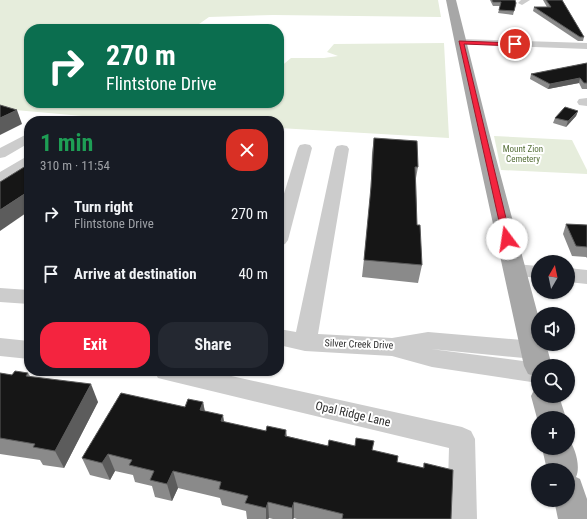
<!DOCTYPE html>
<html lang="en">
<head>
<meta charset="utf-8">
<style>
	body { margin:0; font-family:"Roboto Condensed",sans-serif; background:#242831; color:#f1f3f6; height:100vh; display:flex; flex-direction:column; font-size:15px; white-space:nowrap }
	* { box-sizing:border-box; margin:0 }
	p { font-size:13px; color:#9ea1a6 }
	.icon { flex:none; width:22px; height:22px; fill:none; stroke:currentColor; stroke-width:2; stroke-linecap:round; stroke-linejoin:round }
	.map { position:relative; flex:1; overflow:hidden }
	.details { position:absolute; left:24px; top:116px; width:260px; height:260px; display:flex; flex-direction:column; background:#171b24; border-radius:16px; box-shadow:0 1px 3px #0004 }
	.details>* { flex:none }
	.banner { position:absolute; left:24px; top:24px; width:260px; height:84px; border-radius:16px; box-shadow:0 1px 3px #0004; background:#0b6e4f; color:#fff; overflow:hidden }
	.needle { width:26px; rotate:9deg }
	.buttons { position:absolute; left:531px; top:255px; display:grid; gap:8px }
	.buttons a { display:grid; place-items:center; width:44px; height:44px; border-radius:50%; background:#171b24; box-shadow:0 1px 3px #0004; font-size:20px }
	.pin { position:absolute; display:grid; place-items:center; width:34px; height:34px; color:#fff; margin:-17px; border:2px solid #fff; border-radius:50%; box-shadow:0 1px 4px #0007 }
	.me { position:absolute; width:44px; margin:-22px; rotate:346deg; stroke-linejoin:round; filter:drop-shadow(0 0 3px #0008) }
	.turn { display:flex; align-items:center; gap:14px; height:84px; padding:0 16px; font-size:18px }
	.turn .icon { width:52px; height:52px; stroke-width:2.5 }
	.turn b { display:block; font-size:28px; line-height:34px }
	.round { display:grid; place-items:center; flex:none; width:42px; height:42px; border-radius:16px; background:#242831 }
	.head { display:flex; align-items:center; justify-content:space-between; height:68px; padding:0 16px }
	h1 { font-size:24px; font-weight:700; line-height:30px; color:#1e9e55 }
	.primary-button { display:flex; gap:8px; margin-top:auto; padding:8px 16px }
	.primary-button a { flex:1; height:46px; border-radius:16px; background:#f4243f; color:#fff; font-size:16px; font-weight:700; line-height:46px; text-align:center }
	.primary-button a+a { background:#242831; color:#f1f3f6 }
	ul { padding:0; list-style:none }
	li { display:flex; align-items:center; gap:12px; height:60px; padding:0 16px }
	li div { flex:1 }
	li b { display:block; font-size:15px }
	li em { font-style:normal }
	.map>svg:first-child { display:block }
	.green { fill:#e6eddc }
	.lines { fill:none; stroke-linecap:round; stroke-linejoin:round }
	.minor { fill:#ccc; fill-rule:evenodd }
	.major { fill:#a7a7a7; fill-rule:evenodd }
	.wall { fill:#8a8a8a }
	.shaded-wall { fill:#5c5c5c }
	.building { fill:#161616; stroke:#5c5c5c }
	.route { fill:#f4243f; stroke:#9f1729 }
	.labels { text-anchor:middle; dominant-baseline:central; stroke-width:4; stroke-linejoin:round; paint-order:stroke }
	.far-park-label { font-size:9px; fill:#556f38; stroke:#fff }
	.street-label { font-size:10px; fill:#2f2f2f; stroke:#fff }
	.near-street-label { font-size:12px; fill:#2f2f2f; stroke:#fff }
</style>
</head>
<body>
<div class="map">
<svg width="587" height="519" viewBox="0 0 587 519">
	<rect width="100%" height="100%" fill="#fff"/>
	<!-- green -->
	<g class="green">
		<polygon points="0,0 438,0 441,17 273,15 209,17 192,29 29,29 29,103 279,103 279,68 291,58 324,58 338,56 327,52 334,44 444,43 449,138 279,128 279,121 138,121 4,109 0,111"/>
		<polygon points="494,136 572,140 587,170 587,174 501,170"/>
	</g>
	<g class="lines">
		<!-- minor -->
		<g class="minor">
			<polygon points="521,0 530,0 522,5 518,3"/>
			<polygon points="461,39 587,43 587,49 457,44 456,42"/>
			<polygon points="587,98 587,106 579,105 577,102 579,99"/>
			<polygon points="29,133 29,143 5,157 0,158 0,148"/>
			<polygon points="305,144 310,145 312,148 288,240 285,244 279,246 279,210 298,148 300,145"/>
			<polygon points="342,145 347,146 349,149 318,334 392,338 428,332 534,341 538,343 538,344 542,344 545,350 542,356 534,359 431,349 538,363 546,366 538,366 538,383 432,367 392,356 305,351 279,345 279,329 296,332 335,149 337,146"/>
			<polygon points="29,157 29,167 6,182 0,184 0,172 24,158"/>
			<polygon points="515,264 538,266 538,278 508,275 505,270 508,265"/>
			<polygon points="568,268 587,270 587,284 568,282"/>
			<polygon points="0,288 29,290 29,304 0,302"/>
			<polygon points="0,338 29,341 29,359 0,356"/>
			<polygon points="154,371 209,371 462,427 471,431 475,439 477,519 447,519 449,448 166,380 158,378"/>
		</g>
		<!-- major -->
		<g class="major">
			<polygon points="446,0 456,0 489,132 538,315 538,344 546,344 552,366 538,366 538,377 528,374 524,366 473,132"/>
			<polygon points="538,386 538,396 559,396 566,418 538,418 538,422 531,396 535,388"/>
			<path d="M568 438C575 447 581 466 576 477L580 479 587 499V519H558L554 500H568V470H547L542 448H568Z"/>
		</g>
	</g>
	<!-- wall -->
	<g class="wall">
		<polygon points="490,0 515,0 516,3 513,15 498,13 500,6 493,6"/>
		<polygon points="543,0 562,0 584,37 583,41 578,41 533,11 534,7 547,7"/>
		<polygon points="587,63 587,89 582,89 579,83 548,89 530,79 531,74"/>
		<polygon points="578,111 576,116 566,127 553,123 555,118"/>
		<polygon points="374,138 418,167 416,178 417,225 422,265 418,283 362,277 370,204 372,153"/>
		<polygon points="566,224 587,225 587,258 586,257 572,256 563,234"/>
		<polygon points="0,373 12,375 28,373 30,376 98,402 64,468 43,465 40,460 0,454"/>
		<polygon points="203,402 205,411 224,422 266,431 286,430 287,436 328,446 372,450 397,462 423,468 424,463 451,519 297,519 294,518 293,519 273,519 269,518 268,519 247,519 246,511 222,505 220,498 178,488 172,501 155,497 152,486 135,482 133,475 115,471 110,480 90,475 82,458"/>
	</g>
	<!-- shaded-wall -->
	<g class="shaded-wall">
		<polygon points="580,78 579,83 548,89 550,84"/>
		<polygon points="17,110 22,124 0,135 0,118"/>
		<polygon points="578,111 576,116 566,127 568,121"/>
		<polygon points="29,191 29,211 0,231 0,210"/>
		<polygon points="91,384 98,402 64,468 55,451"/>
		<polygon points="203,402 206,420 200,410"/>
		<polygon points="223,415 226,433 221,421"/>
		<polygon points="108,454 115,471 110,480 102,463"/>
		<polygon points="173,471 178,488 172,501 167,484"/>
		<polygon points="268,502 269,518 268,519 266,519 266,508"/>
		<polygon points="294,502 294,518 293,519 292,519 292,508"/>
	</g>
	<!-- building -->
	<g class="building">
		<polygon points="492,0 515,0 516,3 514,11 499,10 501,2 493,2"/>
		<polygon points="546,0 562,0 584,37 580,37 534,7 551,7"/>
		<polygon points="587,63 587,83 584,83 580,78 550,84 531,74"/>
		<polygon points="0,105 17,110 0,118"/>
		<polygon points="565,107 578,111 568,121 555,118"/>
		<polygon points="374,138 417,141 418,167 415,167 417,225 420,225 422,265 364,260 371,187"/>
		<polygon points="29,164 29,191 0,210 0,182"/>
		<polygon points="566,224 587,225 587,247 576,246"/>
		<polygon points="15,371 28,373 26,376 91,384 55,451 33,447 35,444 0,438 0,373 12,375"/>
		<polygon points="121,393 185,407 188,399 203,402 200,410 223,415 221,421 266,431 267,426 286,430 285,436 328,446 329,440 355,446 356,438 374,441 372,450 398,456 397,462 424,468 424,463 453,470 451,519 342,519 343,514 294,502 292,508 268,502 266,508 245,503 248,496 219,489 221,482 173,471 167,484 150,480 154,471 129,465 132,460 108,454 102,463 82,458"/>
	</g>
	<!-- route -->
	<polygon class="route" points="459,41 515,43 517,44 515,46 464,44 511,239 507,242 503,239"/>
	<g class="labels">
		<!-- far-park labels -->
		<g class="far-park-label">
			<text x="523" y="149">Mount Zion<tspan x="523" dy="10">Cemetery</tspan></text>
		</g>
		<!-- street labels -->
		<g class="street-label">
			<text transform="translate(359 344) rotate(2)">Silver Creek Drive</text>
		</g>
		<!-- near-street labels -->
		<g class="near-street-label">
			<text transform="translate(353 414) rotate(13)">Opal Ridge Lane</text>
		</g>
	</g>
</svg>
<div class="buttons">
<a><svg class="needle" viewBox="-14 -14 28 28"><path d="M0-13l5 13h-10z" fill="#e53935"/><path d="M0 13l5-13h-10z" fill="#9ea1a6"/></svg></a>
<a><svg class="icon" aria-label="sound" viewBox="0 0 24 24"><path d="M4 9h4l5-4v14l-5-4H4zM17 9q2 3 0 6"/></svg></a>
<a><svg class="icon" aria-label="search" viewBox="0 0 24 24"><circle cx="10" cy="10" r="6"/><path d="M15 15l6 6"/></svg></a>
<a>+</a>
<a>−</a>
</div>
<div class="pin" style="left:515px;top:44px;background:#d93025"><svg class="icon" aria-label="arrive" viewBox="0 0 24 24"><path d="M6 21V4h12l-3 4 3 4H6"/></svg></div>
<svg class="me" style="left:507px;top:239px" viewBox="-20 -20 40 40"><circle r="19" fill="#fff"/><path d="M0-13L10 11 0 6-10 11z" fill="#f4243f"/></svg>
<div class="banner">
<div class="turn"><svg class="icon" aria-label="right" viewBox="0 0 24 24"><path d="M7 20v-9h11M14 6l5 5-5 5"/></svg><div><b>270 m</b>Flintstone Drive</div></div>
</div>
<section class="details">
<div class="head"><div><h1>1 min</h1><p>310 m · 11:54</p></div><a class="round" style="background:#d93025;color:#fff"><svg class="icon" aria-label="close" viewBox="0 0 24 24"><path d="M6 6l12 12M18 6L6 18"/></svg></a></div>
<ul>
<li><svg class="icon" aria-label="right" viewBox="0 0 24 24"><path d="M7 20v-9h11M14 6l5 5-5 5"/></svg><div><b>Turn right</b><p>Flintstone Drive</p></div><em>270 m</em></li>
<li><svg class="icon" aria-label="arrive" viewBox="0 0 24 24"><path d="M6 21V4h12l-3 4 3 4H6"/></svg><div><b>Arrive at destination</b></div><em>40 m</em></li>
</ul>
<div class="primary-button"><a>Exit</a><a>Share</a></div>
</section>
</div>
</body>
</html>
